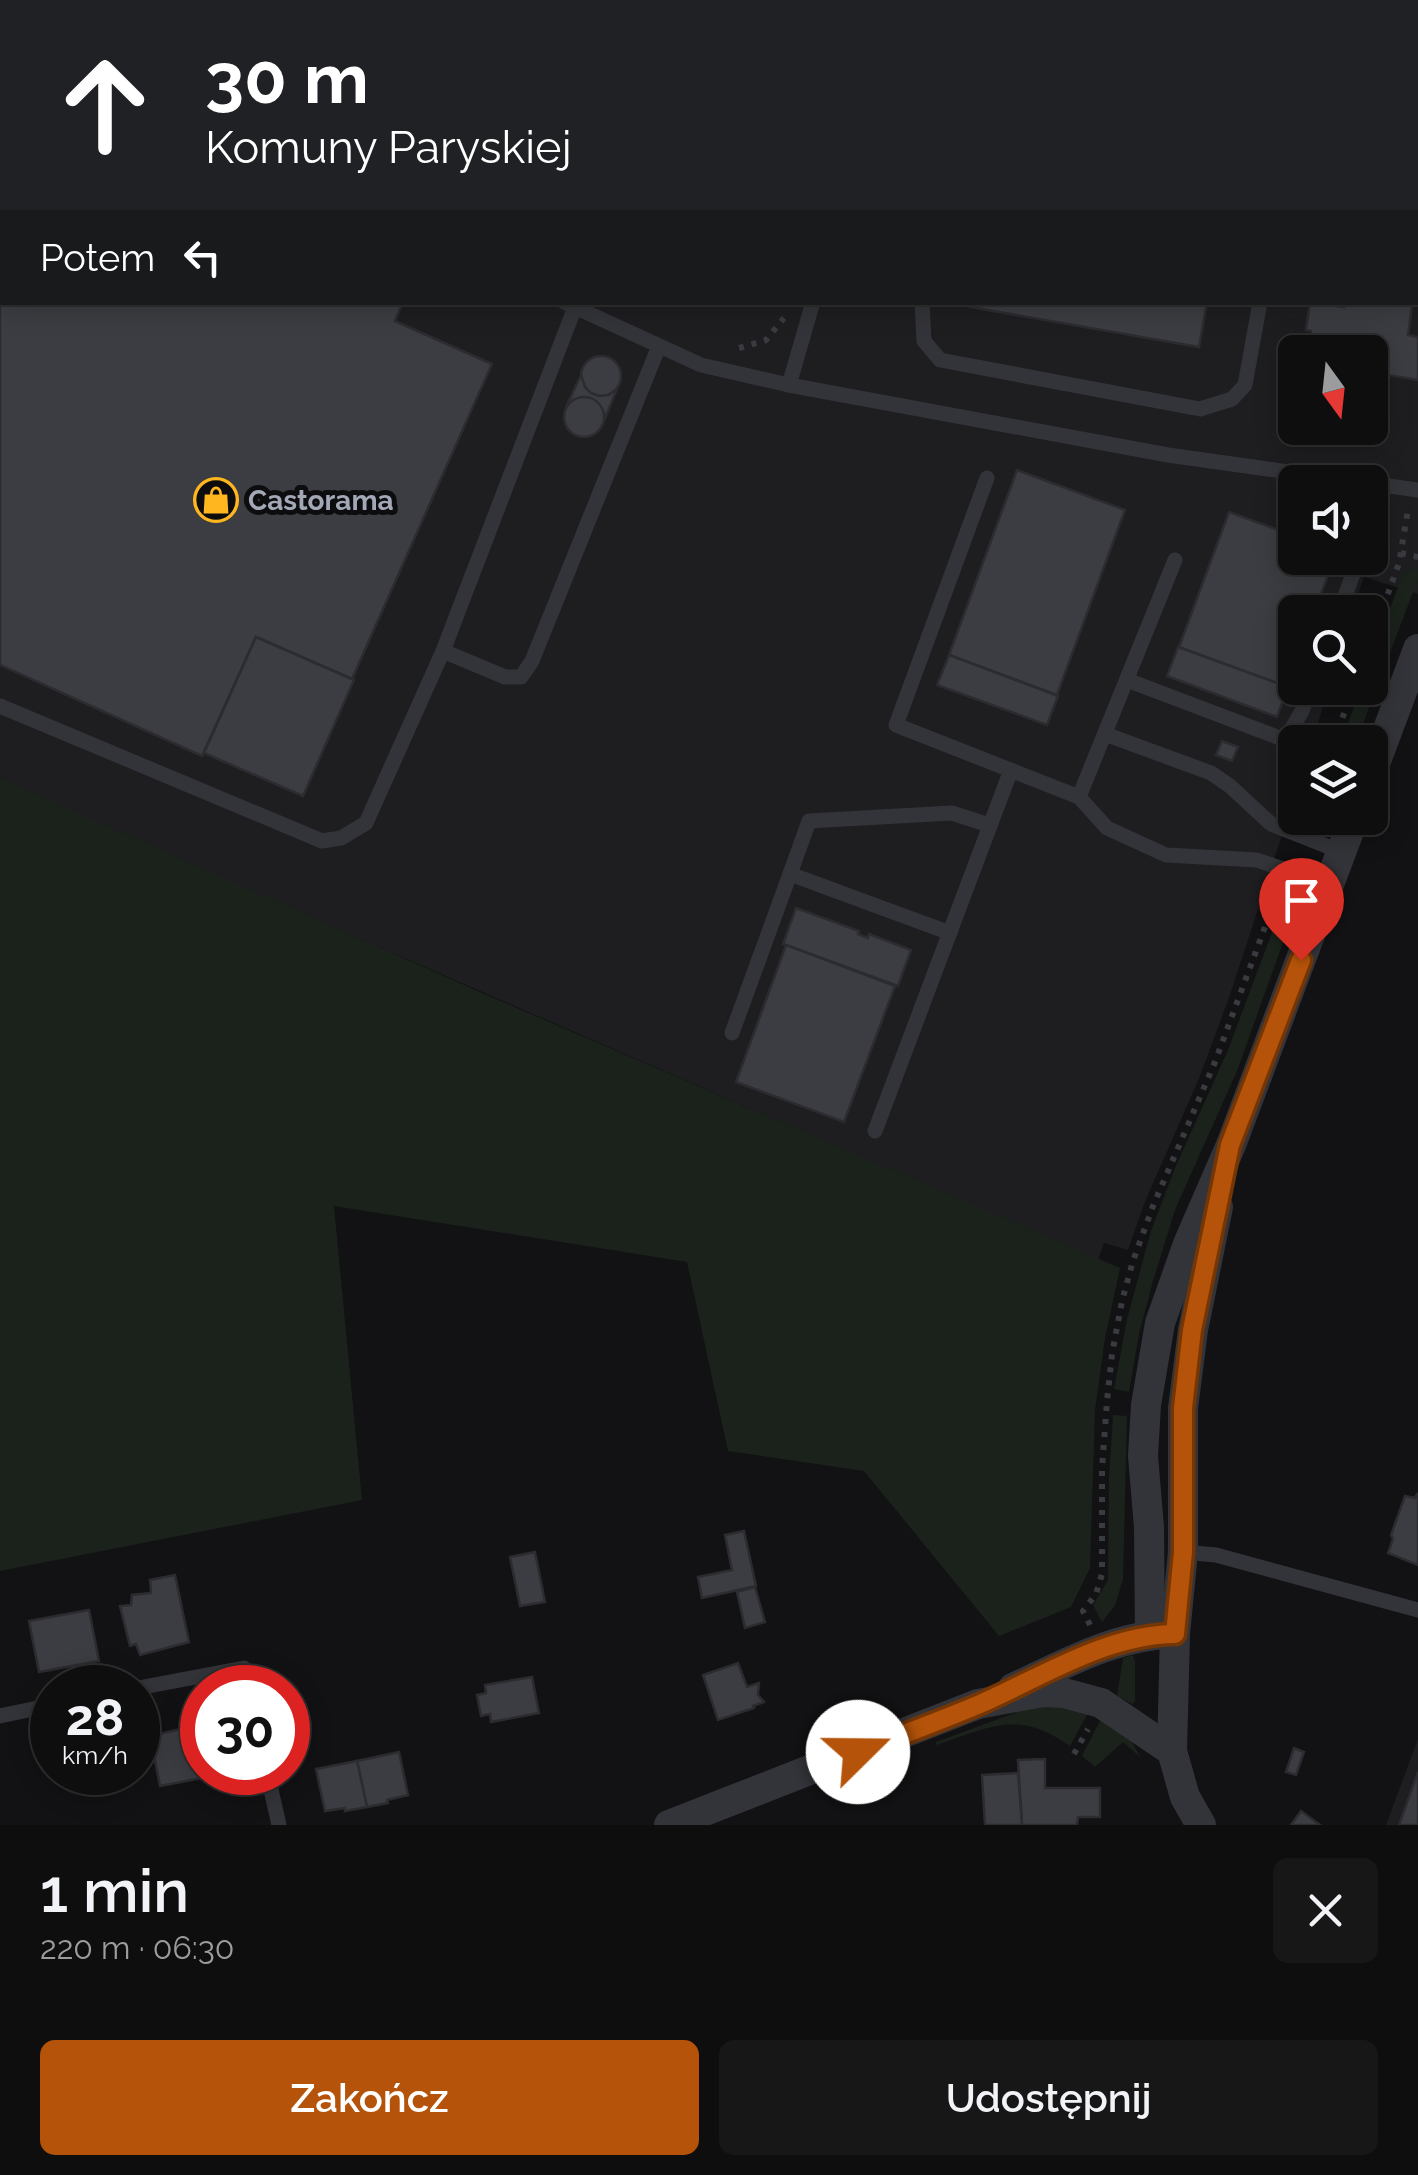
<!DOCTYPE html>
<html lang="pl">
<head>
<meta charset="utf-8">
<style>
	body { margin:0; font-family:Raleway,sans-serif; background:#171718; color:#f1f3f6; height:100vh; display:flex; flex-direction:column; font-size:38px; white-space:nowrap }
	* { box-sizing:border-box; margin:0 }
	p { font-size:32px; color:#9b9c9e }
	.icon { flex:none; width:55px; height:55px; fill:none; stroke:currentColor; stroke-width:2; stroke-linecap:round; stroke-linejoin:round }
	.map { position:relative; height:1825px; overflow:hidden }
	.drawer { display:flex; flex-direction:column; background:#0e0e0f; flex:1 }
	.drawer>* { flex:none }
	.banner { position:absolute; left:0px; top:0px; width:1420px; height:305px; box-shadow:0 5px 25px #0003,0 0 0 2px #2e2e2f; background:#202124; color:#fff; overflow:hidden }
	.needle { width:65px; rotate:165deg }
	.fabs { position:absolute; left:1278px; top:335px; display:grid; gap:20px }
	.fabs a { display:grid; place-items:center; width:110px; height:110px; border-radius:15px; background:#0e0e0f; box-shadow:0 5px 25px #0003,0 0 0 2px #2e2e2f; font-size:50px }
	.speed { position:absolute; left:30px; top:1665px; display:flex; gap:20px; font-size:50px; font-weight:700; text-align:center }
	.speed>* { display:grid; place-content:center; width:130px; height:130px; border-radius:50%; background:#0e0e0f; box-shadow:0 5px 25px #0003,0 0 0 2px #2e2e2f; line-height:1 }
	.speed small { font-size:25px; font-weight:400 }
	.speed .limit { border:15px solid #d22; background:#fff; color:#111 }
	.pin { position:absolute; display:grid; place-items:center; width:85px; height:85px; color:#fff; margin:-102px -42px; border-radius:50% 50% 50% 0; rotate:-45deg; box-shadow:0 0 10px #0007 }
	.pin .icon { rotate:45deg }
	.me { position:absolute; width:110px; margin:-55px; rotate:68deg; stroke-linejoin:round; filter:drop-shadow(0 0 8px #0008) }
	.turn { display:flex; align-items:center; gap:35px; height:210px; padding:0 40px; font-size:45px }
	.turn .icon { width:130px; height:130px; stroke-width:2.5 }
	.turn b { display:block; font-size:70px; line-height:85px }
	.then { display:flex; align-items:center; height:95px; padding:0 40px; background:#0003; gap:20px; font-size:38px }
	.round { display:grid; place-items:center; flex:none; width:105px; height:105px; border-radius:15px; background:#171718 }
	.summary { display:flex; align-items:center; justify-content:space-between; height:170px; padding:0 40px }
	h1 { font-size:60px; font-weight:600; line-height:75px }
	.primary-button { display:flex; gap:20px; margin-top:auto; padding:20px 40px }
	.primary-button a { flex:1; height:115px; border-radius:15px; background:#b45309; color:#fff; font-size:40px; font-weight:600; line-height:115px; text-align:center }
	.primary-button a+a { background:#171718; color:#f1f3f6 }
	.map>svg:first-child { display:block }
	.built { fill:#1e1e21; fill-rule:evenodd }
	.green { fill:#1a221b }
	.building { fill:#3c3d42; stroke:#2c2c30; stroke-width:2.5 }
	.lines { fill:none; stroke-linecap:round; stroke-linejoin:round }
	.path { stroke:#393b40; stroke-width:6; stroke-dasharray:5 8; stroke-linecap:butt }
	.lane { stroke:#333439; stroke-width:15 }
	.street { stroke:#333439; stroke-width:30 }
	.route-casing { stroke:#753606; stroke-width:25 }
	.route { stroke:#b45309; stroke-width:18 }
	.labels { text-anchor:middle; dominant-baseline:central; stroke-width:10; stroke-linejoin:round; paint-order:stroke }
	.poi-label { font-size:28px; font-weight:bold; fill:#a2a8b6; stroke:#0d0d0f; text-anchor:start }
</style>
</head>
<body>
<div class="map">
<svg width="1418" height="1825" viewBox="0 0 1418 1825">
	<rect width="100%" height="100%" fill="#121214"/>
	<!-- built -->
	<g class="built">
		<path d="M0 0H1418V594L1364 577 1352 612H1295V688H1329L1312 742H1295V795L1230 995 1200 1076 1144 1204 1128 1250 1104 1243 1098 1260 0 782ZM2 2H1418V302H2ZM1295 352H1370V428H1295ZM1295 482H1370V558H1295Z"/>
		<polygon points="1418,1739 1418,1825 1386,1825"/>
	</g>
	<!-- green -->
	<g class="green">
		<polygon points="1415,568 1418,570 1418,579 1356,742 1341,742 1361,688 1370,688 1370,664 1403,573"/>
		<polygon points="0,778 480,992 1120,1268 1105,1338 1095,1410 1090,1568 1071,1607 999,1636 864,1471 728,1451 687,1262 334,1206 362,1500 0,1571"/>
		<polygon points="1279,879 1286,882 1291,891 1294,900 1292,912 1281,948 1237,1071 1175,1210 1153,1281 1139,1334 1129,1392 1114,1389 1127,1319 1151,1231 1175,1168 1228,1050 1283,903"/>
		<polygon points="1113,1415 1127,1416 1123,1579 1115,1605 1102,1622 1093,1605 1108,1580 1109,1479"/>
		<polygon points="1133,1655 1135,1662 1135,1701 1132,1704 1117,1696 1123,1658"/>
		<path d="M1036 1705 1090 1709 1070 1746C1017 1709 991 1727 936 1745V1742Z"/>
		<polygon points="1103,1715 1126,1732 1141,1758 1123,1742 1095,1767 1082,1756"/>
	</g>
	<!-- building -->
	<g class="building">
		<polygon points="1023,0 1260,0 1259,2 1023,2"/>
		<polygon points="2,269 2,302 403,302 395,321 492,364 352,679 256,637 202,756 0,665 0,275"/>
		<polygon points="971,302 1207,302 1199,347 970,307"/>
		<polygon points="1310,302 1344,307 1344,302 1390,302 1412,306 1408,335 1418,337 1418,380 1370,372 1370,352 1307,352 1311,331 1306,330"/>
		<circle cx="601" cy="376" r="20"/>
		<polygon points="581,375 585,387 591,393 599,396 609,395 617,389 604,421 604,413 599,404 590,398 582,397 573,400 566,407"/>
		<circle cx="584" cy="417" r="20"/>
		<polygon points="1017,470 1125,510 1057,695 949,655"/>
		<polygon points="1229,512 1295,536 1295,558 1335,558 1314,612 1295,612 1295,665 1287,687 1179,647"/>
		<polygon points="256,637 354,680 303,796 204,753"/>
		<polygon points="1178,647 1288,687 1277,717 1167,676"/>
		<polygon points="949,655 1058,696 1047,725 937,685"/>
		<polygon points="1222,741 1238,747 1232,761 1216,755"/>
		<polygon points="796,908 859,931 858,934 868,938 869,934 911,950 898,986 783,944"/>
		<polygon points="786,945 895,986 844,1122 736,1082"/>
		<polygon points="1417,1494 1418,1495 1418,1565 1388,1553 1393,1539 1391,1535 1405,1496 1415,1498"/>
		<polygon points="744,1531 756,1586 702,1598 698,1577 732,1570 725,1535"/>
		<polygon points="535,1552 545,1602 520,1606 510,1557"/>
		<polygon points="175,1575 189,1642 140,1655 136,1644 130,1646 120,1606 131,1605 132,1595 151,1593 150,1580"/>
		<polygon points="755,1587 765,1622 745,1628 737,1592"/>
		<polygon points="89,1610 99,1661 39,1672 29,1621"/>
		<polygon points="738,1663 747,1687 759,1683 758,1695 764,1702 753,1706 754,1708 718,1720 703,1675"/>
		<polygon points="532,1677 539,1713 491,1722 490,1714 481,1716 477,1695 486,1693 485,1685"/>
		<polygon points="202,1716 202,1761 200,1761 202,1778 160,1786 150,1736 181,1729 184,1739 192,1738 188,1719"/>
		<polygon points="1294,1748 1304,1752 1296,1775 1286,1772"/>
		<polygon points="399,1752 408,1795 387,1800 388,1803 367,1807 357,1761"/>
		<polygon points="1045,1759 1045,1788 1100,1788 1100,1817 1078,1817 1077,1825 1022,1825 1018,1760"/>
		<polygon points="357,1761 367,1807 345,1811 345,1808 325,1811 316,1769"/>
		<polygon points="1418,1772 1418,1825 1399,1825"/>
		<polygon points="1018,1773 1022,1825 985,1825 982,1775"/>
		<polygon points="1301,1811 1320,1825 1291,1825"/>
	</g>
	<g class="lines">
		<!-- path -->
		<g class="path">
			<polyline points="739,348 766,340 784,318"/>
			<polyline points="1401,553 1418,557"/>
			<polyline points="1370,643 1399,563 1408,510"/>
			<polyline points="1333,742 1354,688"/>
			<polyline points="1090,1625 1083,1611 1096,1594 1102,1574 1102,1468 1107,1401 1112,1354 1122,1301 1133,1261 1153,1206 1215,1062 1275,900 1274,889"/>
			<polyline points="1074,1754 1088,1729"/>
		</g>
		<!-- lane -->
		<g class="lane">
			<polyline points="78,0 84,2"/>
			<polyline points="619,2 620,0"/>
			<polyline points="776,2 777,0"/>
			<polyline points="897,2 898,0"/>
			<polyline points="973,2 974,0"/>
			<polyline points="1369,2 1370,0"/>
			<polyline points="0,49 2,50"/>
			<polyline points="564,302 701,365 789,385 1168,455 1418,490"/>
			<polyline points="922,302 924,341 940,360 1200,409 1232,399 1245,385 1260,302"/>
			<polyline points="789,385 813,302"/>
			<polyline points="987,478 896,725 1079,797 1107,828 1166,855 1257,860 1329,885"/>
			<polyline points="1339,612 1359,558"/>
			<polyline points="443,651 505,677 521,677 532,661 659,346"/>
			<polyline points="1127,680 1285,740 1302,711 1310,688"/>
			<polyline points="0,706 322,841 341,838 366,823 443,651 575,307"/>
			<polyline points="1105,734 1211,773 1230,786 1271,824 1342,852"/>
			<polyline points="1079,797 1175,560"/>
			<polyline points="790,874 809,821 952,813 989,825"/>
			<polyline points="732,1033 790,874 950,933"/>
			<polyline points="875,1131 1011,770"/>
			<polyline points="1183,1552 1216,1555 1418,1610"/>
			<polyline points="138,1688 244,1668 248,1688"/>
			<polyline points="0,1716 52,1705"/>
			<polyline points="267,1772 279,1825"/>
		</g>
		<!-- street -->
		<g class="street">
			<polyline points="1370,777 1418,649"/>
			<polyline points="1150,1635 1149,1527 1143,1456 1146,1405 1160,1323 1188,1244 1231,1145 1354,818"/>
			<path d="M1013 1688C1063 1665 1115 1635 1171 1634"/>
			<polyline points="669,1825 978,1704 1043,1692 1064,1693 1101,1703 1172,1751"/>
			<polyline points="1201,1825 1185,1797 1172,1751 1175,1634 1183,1552 1183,1408 1193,1330 1218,1207"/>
		</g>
	</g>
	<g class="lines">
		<!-- route casing -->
		<g class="route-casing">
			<path id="route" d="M858 1752C898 1736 940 1721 980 1704 1042 1677 1105 1635 1175 1634L1183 1552V1408L1192 1330 1230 1145 1301 960"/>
		</g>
		<!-- route -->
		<use href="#route" class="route"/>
	</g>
	<!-- icons -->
	<defs>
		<g id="shop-ring" transform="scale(2.25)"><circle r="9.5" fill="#0d0d0f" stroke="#ffb61f" stroke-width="1.5"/><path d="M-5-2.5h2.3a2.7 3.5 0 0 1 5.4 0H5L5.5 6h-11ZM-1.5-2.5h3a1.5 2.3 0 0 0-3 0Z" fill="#ffb61f"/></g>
	</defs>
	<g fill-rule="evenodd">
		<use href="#shop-ring" x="216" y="500"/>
	</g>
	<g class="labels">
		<!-- poi labels -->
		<g class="poi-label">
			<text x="248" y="500">Castorama</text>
		</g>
	</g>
</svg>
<div class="fabs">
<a><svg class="needle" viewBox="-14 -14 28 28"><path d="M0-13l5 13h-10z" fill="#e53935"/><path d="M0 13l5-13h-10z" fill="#9b9c9e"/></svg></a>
<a><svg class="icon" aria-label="sound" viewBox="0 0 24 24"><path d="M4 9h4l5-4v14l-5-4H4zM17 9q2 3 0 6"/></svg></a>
<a><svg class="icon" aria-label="search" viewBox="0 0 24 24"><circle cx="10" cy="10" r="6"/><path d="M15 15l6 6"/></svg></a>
<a><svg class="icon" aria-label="layers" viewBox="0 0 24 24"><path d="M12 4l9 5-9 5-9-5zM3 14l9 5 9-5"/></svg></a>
</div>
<div class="speed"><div>28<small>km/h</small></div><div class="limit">30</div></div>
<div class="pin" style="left:1301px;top:960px;background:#d93025"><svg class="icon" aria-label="arrive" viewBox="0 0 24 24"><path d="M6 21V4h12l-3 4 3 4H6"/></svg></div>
<svg class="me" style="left:858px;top:1752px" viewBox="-20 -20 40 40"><circle r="19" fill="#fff"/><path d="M0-13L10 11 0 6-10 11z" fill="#b45309"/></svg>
<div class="banner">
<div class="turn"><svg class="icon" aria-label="ahead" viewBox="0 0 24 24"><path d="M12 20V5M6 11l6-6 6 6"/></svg><div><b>30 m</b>Komuny Paryskiej</div></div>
<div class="then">Potem<svg class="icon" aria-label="left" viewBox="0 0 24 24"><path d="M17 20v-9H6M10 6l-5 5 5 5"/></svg></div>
</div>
</div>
<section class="drawer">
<div class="summary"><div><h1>1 min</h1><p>220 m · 06:30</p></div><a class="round"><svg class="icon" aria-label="close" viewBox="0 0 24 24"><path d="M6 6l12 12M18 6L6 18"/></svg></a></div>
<div class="primary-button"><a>Zakończ</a><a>Udostępnij</a></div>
</section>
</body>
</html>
